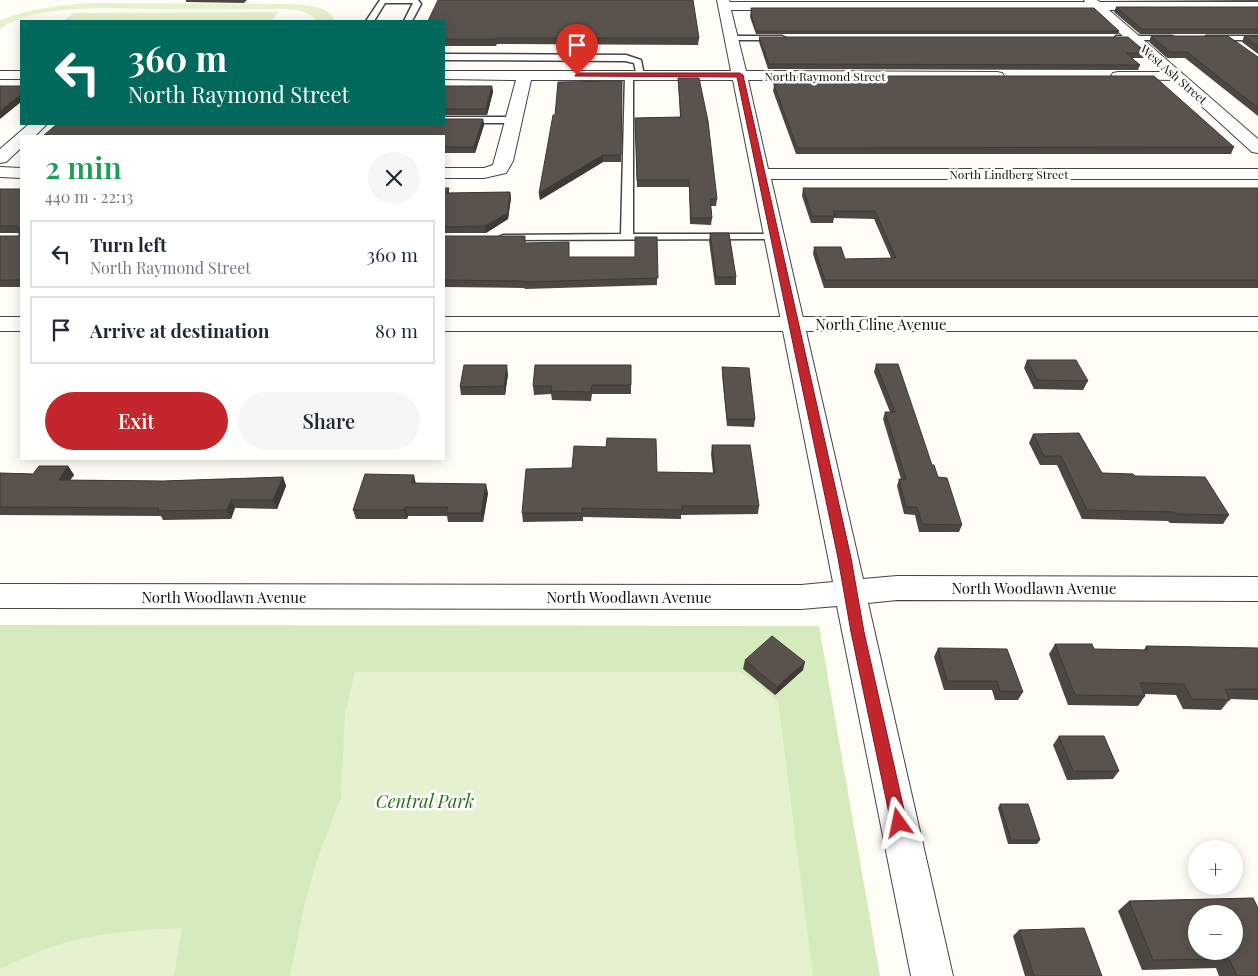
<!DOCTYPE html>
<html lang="en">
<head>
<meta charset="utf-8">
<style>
	body { margin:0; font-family:"Playfair Display",serif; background:#f6f6f7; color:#1f2937; height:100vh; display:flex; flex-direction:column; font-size:19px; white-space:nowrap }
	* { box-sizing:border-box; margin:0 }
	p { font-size:16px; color:#747a83 }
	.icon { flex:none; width:28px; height:28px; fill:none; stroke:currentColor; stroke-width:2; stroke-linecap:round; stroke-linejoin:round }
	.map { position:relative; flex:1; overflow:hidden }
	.sheet { position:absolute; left:20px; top:135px; width:425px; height:325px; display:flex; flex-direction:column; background:#fff; border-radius:0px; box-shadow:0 2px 12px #0003 }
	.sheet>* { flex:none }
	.guide { position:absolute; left:20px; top:20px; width:425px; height:105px; border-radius:0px; box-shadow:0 2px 12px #0003; background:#00695c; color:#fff; overflow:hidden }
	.controls { position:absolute; left:1188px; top:840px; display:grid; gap:10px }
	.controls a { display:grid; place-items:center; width:55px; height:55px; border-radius:50%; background:#fff; box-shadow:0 2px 12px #0003; font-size:25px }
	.pin { position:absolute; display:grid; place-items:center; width:42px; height:42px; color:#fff; margin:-51px -21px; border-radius:50% 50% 50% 0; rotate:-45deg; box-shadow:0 0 5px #0007 }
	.pin .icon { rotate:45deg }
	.me { position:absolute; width:55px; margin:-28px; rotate:348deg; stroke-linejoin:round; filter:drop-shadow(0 0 4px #0008) }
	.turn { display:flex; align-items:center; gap:18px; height:105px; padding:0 25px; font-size:22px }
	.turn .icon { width:65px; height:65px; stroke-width:2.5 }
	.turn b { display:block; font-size:35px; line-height:42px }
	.round { display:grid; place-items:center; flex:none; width:52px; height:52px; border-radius:26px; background:#f6f6f7 }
	.head { display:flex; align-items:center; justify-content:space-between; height:85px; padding:0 25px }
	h1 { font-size:30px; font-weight:600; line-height:38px; color:#1e9e55 }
	.button { display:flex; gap:10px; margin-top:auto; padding:10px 25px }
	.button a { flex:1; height:58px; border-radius:30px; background:#c4262e; color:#fff; font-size:20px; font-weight:600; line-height:58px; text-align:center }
	.button a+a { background:#f6f6f7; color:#1f2937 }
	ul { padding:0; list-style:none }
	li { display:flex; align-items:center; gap:15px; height:68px; margin:0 10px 8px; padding:0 15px; border:2px solid #e0e1e3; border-radius:0px }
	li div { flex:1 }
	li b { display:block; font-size:19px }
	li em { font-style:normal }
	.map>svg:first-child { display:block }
	.green { fill:#d5ebbd }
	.pitch { fill:#e6f2cf }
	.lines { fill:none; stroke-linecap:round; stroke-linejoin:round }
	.service-casing { stroke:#444; stroke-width:3 }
	.minor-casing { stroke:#444; stroke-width:2 }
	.tertiary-casing { stroke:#444; stroke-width:2 }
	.service { fill:#fff; fill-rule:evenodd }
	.minor { fill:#fff; fill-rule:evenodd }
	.tertiary { fill:#fff; fill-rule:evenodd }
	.wall { fill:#4d4742 }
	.shaded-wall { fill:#3f3936 }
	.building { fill:#5a524d; stroke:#3f3936; fill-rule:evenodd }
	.route { fill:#c4262e; stroke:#7f191e }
	.labels { text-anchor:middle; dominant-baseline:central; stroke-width:5; stroke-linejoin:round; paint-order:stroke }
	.far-street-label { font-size:12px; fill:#111; stroke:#fff }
	.street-label { font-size:15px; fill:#111; stroke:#fff }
	.near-park-label { font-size:18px; font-style:italic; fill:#2f6b1f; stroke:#fff }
</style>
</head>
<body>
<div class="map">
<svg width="1258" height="976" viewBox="0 0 1258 976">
	<rect width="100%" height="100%" fill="#fffdf5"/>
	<!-- green -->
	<polygon class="green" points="0,625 819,626 880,976 0,976"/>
	<!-- pitch -->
	<g class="pitch">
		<path d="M92 3 290 4C304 5 329 5 335 21H317C309 9 290 9 277 9 237 9 197 9 158 9 114 9 36 2 0 29V20C29 9 60 5 92 3Z"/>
		<polygon points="279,12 271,21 63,21 74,13"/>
		<polygon points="355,672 740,672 778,701 813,976 290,976 304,907 316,863 341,797 345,714"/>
		<path d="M182 928 174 976H0V969C15 962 30 955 46 949 89 933 136 930 182 928Z"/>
	</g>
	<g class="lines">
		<!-- service casing -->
		<g class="service-casing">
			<g id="service">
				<polygon points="380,0 418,0 421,4 412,21 404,21 413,3 385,3 374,21 366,21"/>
				<polygon points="729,36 782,36 786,38 782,40 732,40 728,38"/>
				<polygon points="1116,36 1172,36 1176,38 1172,40 1119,40 1115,38"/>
				<polygon points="1206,36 1258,36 1258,40 1209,40 1205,38"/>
				<polygon points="444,54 626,55 641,60 644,75 637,77 634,63 625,61 444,60"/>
				<polygon points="629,72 633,75 633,234 774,234 780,237 778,239 499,240 497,238 503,235 621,234 625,75"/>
				<polygon points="444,117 514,117 519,120 514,123 444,123"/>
			</g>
		</g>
		<!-- minor casing -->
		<g class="minor-casing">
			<g id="minor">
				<polygon points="717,0 729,0 730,2 1085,2 1084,0 1097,0 1100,2 1258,2 1258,10 1109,10 1258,139 1258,153 1252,152 1173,80 1113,79 1111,76 1113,73 1118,72 1163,72 1094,10 731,10 746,71 997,72 1002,73 1004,76 1002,79 997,80 748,80 768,169 1258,169 1258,179 771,179 863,579 897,576 1258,577 1258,601 897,600 868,603 953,976 911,976 837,606 801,609 0,608 0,584 801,585 833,582 733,80 531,80 513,161 506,173 484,178 444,178 444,168 484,168 493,165 516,80 444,79 444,71 731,71"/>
				<rect x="0" y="71" width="21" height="8"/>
				<polygon points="29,124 47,124 35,136 21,136 21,148 6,162 0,163 0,149"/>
				<polygon points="0,167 21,168 21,178 0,177"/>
			</g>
		</g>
		<!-- tertiary casing -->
		<g class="tertiary-casing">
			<g id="tertiary">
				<rect x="0" y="317" width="21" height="14"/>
				<rect x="444" y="317" width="814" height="14"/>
			</g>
		</g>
		<!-- service -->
		<use href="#service" class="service"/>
		<!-- minor -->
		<use href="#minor" class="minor"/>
		<!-- tertiary -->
		<use href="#tertiary" class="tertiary"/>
	</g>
	<!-- wall -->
	<g class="wall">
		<polygon points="186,0 247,0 244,3 186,2"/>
		<polygon points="1101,0 1258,0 1258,1"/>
		<polygon points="1116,7 1258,7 1258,34 1140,34 1114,12"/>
		<polygon points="751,8 1119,31 1118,34 756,34 750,17"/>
		<polygon points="444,21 699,38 698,45 497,44 496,46 444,46"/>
		<polygon points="1151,36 1258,57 1258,116 1185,58 1167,58 1149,42"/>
		<polygon points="1244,36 1258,36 1258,54 1242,42"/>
		<polygon points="759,37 1147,53 1145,58 1132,58 1140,65 1138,70 768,69 759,42"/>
		<polygon points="773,76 1234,147 1231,154 796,154 773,91 774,86 773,82"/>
		<polygon points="678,78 717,199 716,206 711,206 712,218 711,225 690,224 689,187 637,187 635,118 680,117"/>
		<polygon points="622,81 621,162 603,162 540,200 539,193 555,115"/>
		<polygon points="444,86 492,86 493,92 487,115 444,115"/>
		<polygon points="483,119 484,125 475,153 444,153 444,136"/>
		<polygon points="444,188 449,188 449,193 510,192 511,198 508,219 486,233 444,233 444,234"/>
		<polygon points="803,188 1258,188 1258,288 824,288 813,254 814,247 845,259 891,258 874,219 834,218 833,223 811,223 802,196"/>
		<polygon points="0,189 21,189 21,287 0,287 0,236 19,236 19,233 0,233"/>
		<polygon points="710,233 736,277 736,285 715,285 709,241"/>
		<polygon points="444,236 526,243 569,257 635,257 657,237 657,285 525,289 524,288 444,287"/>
		<polygon points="1027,360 1088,381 1083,390 1034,389 1024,368"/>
		<polygon points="876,364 932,465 962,525 959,532 919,532 915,515 904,514 897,486 899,479 901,479 883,419 885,412 890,412 874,372"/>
		<polygon points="631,365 631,394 592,394 591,401 552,400 551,394 534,395 533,386"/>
		<polygon points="722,367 755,419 754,427 727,426 722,374"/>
		<polygon points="508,374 505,395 461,395 460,387"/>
		<polygon points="1033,434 1102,473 1135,476 1229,515 1223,524 1170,523 1168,521 1082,519 1057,465 1040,465 1029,443"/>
		<polygon points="712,445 759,506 758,514 681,515 681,519 583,517 583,521 523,522 522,513 657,472 713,473 711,454"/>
		<polygon points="68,466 74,475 70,480 163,481 283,477 286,486 277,509 235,508 231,519 163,520 161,516 0,515 0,473 33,474"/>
		<polygon points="416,483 488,493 483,522 448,522 447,516 408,516 407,519 356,519 353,510"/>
		<polygon points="1055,644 1094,649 1144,650 1146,646 1258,648 1258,700 1230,699 1221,710 1183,709 1176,695 1145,694 1145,696 1138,706 1068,705 1049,654"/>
		<polygon points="938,648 1023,692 1018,700 995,700 992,690 944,690 934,657"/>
		<polygon points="745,660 803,670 775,695 743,669"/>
		<polygon points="1059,736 1119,771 1113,779 1067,780 1053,745"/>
		<polygon points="1000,804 1040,840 1037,844 1008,844 998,808"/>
		<polygon points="1253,898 1258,976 1219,976 1216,968 1142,970 1118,911 1129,901"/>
		<polygon points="1019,930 1102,976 1025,976 1013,936"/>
	</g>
	<!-- shaded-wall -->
	<g class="shaded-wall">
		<polygon points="492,86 493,92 487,115 486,109"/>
		<polygon points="21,94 21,102 0,119 0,111"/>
		<polygon points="483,119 484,125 475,153 474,147"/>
		<polygon points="603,155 603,162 540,200 539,193"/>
		<polygon points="510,192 511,198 508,219 486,233 485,226"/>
		<polygon points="507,365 508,374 505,395 504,386"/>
		<polygon points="68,466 74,475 64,488 59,480"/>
		<polygon points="414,475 416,484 412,483"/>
		<polygon points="283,477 286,486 277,509 273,500"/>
		<polygon points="486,484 488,493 483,522 481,513"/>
		<polygon points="231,500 235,508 231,519 227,510"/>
		<polygon points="405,507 408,516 407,519 404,510"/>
		<polygon points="805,662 803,670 775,695 777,687"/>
	</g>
	<!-- building -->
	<g class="building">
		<polygon points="438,0 693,0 699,38 496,38 496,39 444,39 444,21 428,21"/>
		<polygon points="1116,7 1258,7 1258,29 1142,29"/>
		<polygon points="751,8 1094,8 1119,31 756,31 751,14 752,14"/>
		<polygon points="1151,36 1228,36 1258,57 1258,108 1187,52 1170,52"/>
		<polygon points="1244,36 1258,36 1258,46"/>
		<polygon points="759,37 1128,37 1147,53 1126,53 1140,65 769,64"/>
		<polygon points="773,76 1154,76 1234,147 797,148 774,85 777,85"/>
		<polygon points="678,78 699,78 708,121 717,199 710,199 712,218 691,218 689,180 637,180 635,118 681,117"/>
		<polygon points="622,81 621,155 603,155 539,193 553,115 555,115 558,82"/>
		<polygon points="0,86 21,86 21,94 0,111"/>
		<polygon points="444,86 492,86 486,109 444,109"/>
		<polygon points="444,119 483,119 474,147 444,147 444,136 43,136 57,124 444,124"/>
		<polygon points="444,188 449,188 447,193 510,192 508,213 485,226 444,227"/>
		<polygon points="803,188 1258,188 1258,280 825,280 814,247 841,247 845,259 896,258 875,211 833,211 835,216 812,216"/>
		<polygon points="0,189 21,189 21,280 0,280 0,236 19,236 19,228 17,226 0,226"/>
		<polygon points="710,233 729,233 736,277 716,277"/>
		<polygon points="444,236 525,236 525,243 569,242 569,257 635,257 635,237 657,237 658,278 524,282 524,281 444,280"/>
		<polygon points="1027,360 1076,360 1088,381 1037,380"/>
		<polygon points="876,364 898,364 932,465 934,465 938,477 947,478 962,525 922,524 917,507 906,507 899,479 906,479 885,412 895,412"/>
		<polygon points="464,365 507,365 504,386 460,387"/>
		<polygon points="535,365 631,365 631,385 592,385 591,392 551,391 552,386 533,386"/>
		<polygon points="722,367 749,368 755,419 727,419"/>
		<polygon points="1079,433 1102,473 1133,474 1135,476 1205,477 1229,515 1176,514 1174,512 1087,510 1061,456 1044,456 1033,434"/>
		<polygon points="607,438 656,439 657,472 715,473 712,445 750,445 759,506 682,506 682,510 582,508 582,513 522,513 526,469 572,468 574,446 606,447"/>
		<polygon points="39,466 68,466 59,480 163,481 283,477 273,500 231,500 227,510 158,511 159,508 0,507 0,473 33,474"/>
		<polygon points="365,474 414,475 412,483 486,484 481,513 446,513 448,507 405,507 404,510 353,510"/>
		<polygon points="772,636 805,662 777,687 745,660"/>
		<polygon points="1055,644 1092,644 1094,649 1148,650 1146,646 1258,648 1258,689 1225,689 1230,700 1192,699 1184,684 1140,683 1145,696 1075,695"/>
		<polygon points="938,648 1007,649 1023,692 1000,691 997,681 947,681"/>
		<polygon points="1059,736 1104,736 1119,771 1073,771"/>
		<polygon points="1000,804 1028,804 1040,840 1011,840"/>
		<path d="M1253 898 1258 908V976H1237L1229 959 1153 960 1129 901ZM1196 914H1234V951H1196Z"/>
		<polygon points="1084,928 1102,976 1034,976 1019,930"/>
	</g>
	<!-- route -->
	<polygon class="route" points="577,73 740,73 743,75 851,558 864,632 907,823 904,829 899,831 893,829 891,823 851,632 838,558 737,77 575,76"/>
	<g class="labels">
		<!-- far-street labels -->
		<g class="far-street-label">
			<text transform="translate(1174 74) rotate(41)">West Ash Street</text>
			<text x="825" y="76">North Raymond Street</text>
			<text x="1009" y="174">North Lindberg Street</text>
		</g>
		<!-- street labels -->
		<g class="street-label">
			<text x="881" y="324">North Cline Avenue</text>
			<text x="1034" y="588">North Woodlawn Avenue</text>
			<text x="224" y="597">North Woodlawn Avenue</text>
			<text x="629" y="597">North Woodlawn Avenue</text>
		</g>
		<!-- near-park labels -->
		<g class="near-park-label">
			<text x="425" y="801">Central Park</text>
		</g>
	</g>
</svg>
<div class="controls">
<a>+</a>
<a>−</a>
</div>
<div class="pin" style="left:577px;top:75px;background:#d93025"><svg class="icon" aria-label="arrive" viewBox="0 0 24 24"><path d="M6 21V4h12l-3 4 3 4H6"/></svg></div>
<svg class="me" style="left:899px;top:823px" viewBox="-20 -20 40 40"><path d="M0-17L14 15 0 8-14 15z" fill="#c4262e" stroke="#fff" stroke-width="4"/></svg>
<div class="guide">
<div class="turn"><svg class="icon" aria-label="left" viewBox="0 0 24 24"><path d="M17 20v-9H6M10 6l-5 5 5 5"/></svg><div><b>360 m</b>North Raymond Street</div></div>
</div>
<section class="sheet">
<div class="head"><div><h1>2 min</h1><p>440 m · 22:13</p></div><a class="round"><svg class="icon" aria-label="close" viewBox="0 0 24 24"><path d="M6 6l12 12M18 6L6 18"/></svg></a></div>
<ul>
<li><svg class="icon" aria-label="left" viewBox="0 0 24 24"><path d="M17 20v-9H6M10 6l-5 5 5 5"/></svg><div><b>Turn left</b><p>North Raymond Street</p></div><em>360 m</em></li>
<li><svg class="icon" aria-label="arrive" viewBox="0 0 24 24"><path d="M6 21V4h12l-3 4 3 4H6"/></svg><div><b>Arrive at destination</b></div><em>80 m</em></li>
</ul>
<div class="button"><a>Exit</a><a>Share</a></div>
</section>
</div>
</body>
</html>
